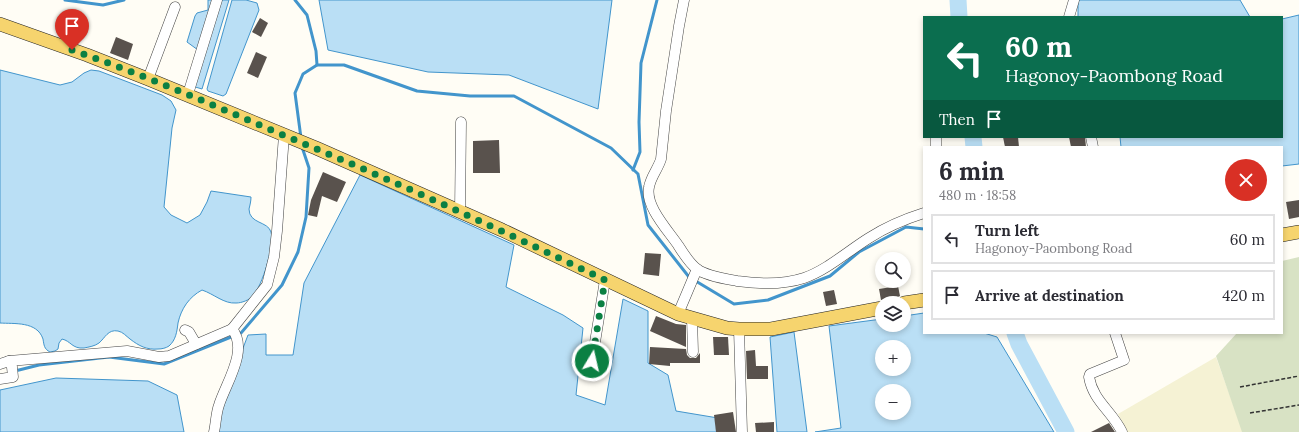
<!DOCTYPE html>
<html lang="en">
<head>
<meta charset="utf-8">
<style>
	body { margin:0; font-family:Lora,serif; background:#f7f7f7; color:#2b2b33; height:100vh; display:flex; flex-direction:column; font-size:15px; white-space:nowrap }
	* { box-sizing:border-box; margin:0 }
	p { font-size:13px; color:#7c7c81 }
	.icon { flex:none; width:22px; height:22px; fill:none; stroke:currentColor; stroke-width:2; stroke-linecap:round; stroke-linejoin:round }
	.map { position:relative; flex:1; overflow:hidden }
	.drawer { position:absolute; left:923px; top:146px; width:360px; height:188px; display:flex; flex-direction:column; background:#fff; border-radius:0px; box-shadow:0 2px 6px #0003 }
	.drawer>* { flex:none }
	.guide { position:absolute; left:923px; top:16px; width:360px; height:122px; border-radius:0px; box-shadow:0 2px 6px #0003; background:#0b6e4f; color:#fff; overflow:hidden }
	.controls { position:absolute; left:875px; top:252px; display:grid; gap:8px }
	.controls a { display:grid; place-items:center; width:36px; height:36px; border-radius:50%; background:#fff; box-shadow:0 2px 6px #0003; font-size:20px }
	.pin { position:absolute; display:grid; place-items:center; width:34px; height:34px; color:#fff; margin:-41px -17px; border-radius:50% 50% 50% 0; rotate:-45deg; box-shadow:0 0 4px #0007 }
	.pin .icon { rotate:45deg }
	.me { position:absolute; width:44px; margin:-22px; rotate:9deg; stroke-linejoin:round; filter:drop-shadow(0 0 3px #0008) }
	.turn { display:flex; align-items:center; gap:14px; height:84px; padding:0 16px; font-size:18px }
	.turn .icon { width:52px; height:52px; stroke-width:2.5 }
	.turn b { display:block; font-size:28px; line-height:34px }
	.then { display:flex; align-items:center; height:38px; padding:0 16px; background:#0003; gap:8px; font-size:15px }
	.round { display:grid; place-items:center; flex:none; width:42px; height:42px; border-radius:21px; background:#f7f7f7 }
	.head { display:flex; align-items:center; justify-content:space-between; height:68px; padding:0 16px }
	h1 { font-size:24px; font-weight:800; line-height:30px }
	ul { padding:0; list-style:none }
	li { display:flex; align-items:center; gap:12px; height:50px; margin:0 8px 6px; padding:0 8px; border:2px solid #e1e1e2; border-radius:0px }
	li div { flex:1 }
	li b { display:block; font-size:15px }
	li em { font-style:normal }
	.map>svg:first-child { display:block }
	.farmland { fill:#f5f2d4 }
	.cemetery { fill:#d8e2c4 }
	.water { fill:#badff5; stroke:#4295cc; fill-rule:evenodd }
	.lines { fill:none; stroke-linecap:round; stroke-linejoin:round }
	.stream { stroke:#4295cc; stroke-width:3 }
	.river { stroke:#badff5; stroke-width:17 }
	.building { fill:#59524d }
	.minor-casing { stroke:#444; stroke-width:11 }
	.major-casing { stroke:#222; stroke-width:14 }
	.path { stroke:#333; stroke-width:1.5; stroke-dasharray:4 2; stroke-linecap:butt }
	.minor { stroke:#fff; stroke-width:10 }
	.major { stroke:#f6d46e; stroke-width:13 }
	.route { stroke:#0b8043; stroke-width:7; stroke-dasharray:0 12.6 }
</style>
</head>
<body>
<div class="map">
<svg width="1299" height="432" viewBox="0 0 1299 432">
	<rect width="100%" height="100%" fill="#fffdf5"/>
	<!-- farmland -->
	<polygon class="farmland" points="1216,357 1243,432 1127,432 1118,414"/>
	<!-- cemetery -->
	<polygon class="cemetery" points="1299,257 1299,432 1242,432 1216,356 1237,333 1282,333 1282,261"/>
	<!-- water -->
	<g class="water">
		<polygon points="208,0 229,0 202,89 192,86 198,50 187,42 195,16 197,13 208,10"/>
		<polygon points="232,0 246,0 257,3 259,10 226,94 223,96 208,91 207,89"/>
		<polygon points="319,0 612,0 598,109 509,75 428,72 328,50"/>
		<polygon points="1078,0 1240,0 1250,17 1078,17"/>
		<polygon points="1299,15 1299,164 1282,166 1282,147 1121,147 1120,137 1282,137 1282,19"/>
		<path d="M0 70 60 85 72 82 84 73 91 70 99 71 162 95 171 101 176 110 172 128 164 207 171 215 187 223 200 215 207 202 211 191 251 197C251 201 250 205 249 209 249 224 268 221 271 232 275 245 262 286 253 296 249 300 242 303 236 303 224 304 214 294 202 290 189 297 181 309 178 323 177 331 176 340 169 346 166 348 162 349 158 349 147 350 139 346 130 339 126 336 123 332 118 331 108 329 105 338 99 343 95 346 89 347 84 348 72 349 71 341 62 339L59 343 58 349 55 351 50 352C44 349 44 345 43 339 37 321 14 324 0 323Z"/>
		<polygon points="360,175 514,245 506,287 563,315 583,328 576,395 605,405 623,299 648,311 648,363 668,375 676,411 718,418 717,432 218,432 221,406 248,335 266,334 266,355 293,355 304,283"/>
		<path d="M924 313V333H984L997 337 1054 432H815L841 428 829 326 882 319V325H904V316ZM882 347H904V369H882ZM882 391H904V413H882Z"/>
		<polygon points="794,332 807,432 777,432 770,337"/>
		<polygon points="56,378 148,381 177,395 184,432 0,432 0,390"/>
	</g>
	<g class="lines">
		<!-- stream -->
		<g class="stream">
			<polyline points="65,0 103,5 124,0"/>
			<polyline points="295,0 307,15 316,51 317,65"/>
			<polyline points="301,138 295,93 303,74 317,65 344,65 417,91 470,96 514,96 611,148 638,174 648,225 689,277 734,304 768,300 830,276 859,252 906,227 924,229"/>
			<polyline points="633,170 640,152 639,122 641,63 657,0"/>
			<polyline points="15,371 39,365 109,357 164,364 241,333 282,285 298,252 306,217 309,168 302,147"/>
		</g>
		<!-- river -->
		<g class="river">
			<polyline points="958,0 959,17"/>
			<polyline points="973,137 974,147"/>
			<polyline points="1015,333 1019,344 1066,432"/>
		</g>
	</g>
	<!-- building -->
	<g class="building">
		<polygon points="260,18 268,23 261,37 252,32"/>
		<polygon points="116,37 133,44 128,60 110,53"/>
		<polygon points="256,52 267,57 258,78 247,73"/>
		<polygon points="1003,137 1018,137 1019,147 1005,147"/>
		<polygon points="1069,137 1085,137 1086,147 1071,147"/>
		<polygon points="499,140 500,173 473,173 473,141"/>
		<polygon points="323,172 346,182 337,202 322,196 317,217 308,215 311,200"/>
		<polygon points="1299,200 1299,217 1289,219 1286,202"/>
		<polygon points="645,253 661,254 659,276 643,274"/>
		<polygon points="898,286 900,296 898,297 881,300 879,289"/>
		<polygon points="834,290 837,304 826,306 823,292"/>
		<polygon points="656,316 676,324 686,325 686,347 650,331"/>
		<polygon points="713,337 728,337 729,355 714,355"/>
		<polygon points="650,347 686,349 687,355 690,358 696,358 700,353 700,363 670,363 670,366 649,364"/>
		<polygon points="755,350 756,366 768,366 768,379 747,379 746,351"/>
		<polygon points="733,412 736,432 716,432 714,415"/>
		<polygon points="774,422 774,432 756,432 755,423"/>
		<polygon points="1109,423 1115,432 1091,432"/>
	</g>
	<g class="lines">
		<!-- minor casing -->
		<g class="minor-casing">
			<g id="minor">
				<path d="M684 0 679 26 666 111 661 159C658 169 651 176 649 187 645 206 667 229 678 245 683 253 689 263 697 269 706 276 726 279 737 281 759 284 783 285 804 278 827 270 848 251 869 238 886 227 905 219 924 213"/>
				<polyline points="1069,17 1074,0"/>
				<polyline points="148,79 175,7"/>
				<polyline points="188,94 217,0"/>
				<polyline points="1091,137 1093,147"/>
				<polyline points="936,147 936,137"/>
				<polyline points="460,212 461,122"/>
				<polyline points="678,314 697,269"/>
				<polyline points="692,318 693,352"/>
				<polyline points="739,329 742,432"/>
				<polyline points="185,330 189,332 196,344"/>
				<path d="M1115 333 1124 360 1090 374 1089 377C1093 401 1112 411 1122 432"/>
				<polyline points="592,361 605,280"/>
				<polyline points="0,364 9,361 127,351 159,357 169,356 232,329 267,285 274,257 277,231 284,135"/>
				<polyline points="0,379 13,377 12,367 9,361"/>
				<path d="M214 432C216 423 216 413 219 405 226 383 249 350 232 329"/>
			</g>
		</g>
		<!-- major casing -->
		<g class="major-casing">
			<g id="major">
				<polyline points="0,24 87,55 148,79 316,148 502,230 678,314 727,328 739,329 771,329 882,308"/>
				<polyline points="1282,235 1299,232"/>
				<polyline points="904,303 924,300"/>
			</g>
		</g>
		<!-- path -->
		<g class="path">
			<polyline points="1240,387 1299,376"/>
			<polyline points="1250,413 1299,405"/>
		</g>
		<!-- minor -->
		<use href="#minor" class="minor"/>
		<!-- major -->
		<use href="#major" class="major"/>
	</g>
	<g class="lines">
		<!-- route -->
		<path class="route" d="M72 50C144 75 213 105 283 135 392 180 499 229 605 280L592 361"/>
	</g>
</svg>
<div class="controls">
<a><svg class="icon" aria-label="search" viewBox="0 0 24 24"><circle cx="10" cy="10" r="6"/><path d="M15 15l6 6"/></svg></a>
<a><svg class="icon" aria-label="layers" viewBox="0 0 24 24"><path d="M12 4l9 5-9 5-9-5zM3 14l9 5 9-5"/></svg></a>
<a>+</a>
<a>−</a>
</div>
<div class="pin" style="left:72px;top:50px;background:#d93025"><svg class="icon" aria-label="arrive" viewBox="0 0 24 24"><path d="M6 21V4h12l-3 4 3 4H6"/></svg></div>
<svg class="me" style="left:592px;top:361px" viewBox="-20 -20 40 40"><circle r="17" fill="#0b8043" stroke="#fff" stroke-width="3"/><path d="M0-11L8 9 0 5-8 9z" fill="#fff"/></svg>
<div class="guide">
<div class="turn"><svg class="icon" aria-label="left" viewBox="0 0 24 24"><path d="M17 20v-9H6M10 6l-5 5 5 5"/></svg><div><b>60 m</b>Hagonoy-Paombong Road</div></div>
<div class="then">Then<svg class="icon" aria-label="arrive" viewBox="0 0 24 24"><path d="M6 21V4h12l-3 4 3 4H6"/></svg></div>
</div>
<section class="drawer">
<div class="head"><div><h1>6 min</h1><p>480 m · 18:58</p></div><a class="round" style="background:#d93025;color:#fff"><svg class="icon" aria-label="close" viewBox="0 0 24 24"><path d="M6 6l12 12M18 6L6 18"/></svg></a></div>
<ul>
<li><svg class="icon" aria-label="left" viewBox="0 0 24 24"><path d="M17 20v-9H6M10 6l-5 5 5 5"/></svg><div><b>Turn left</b><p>Hagonoy-Paombong Road</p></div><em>60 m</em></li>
<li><svg class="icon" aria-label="arrive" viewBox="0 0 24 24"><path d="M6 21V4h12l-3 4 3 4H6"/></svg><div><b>Arrive at destination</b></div><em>420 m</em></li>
</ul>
</section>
</div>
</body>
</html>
